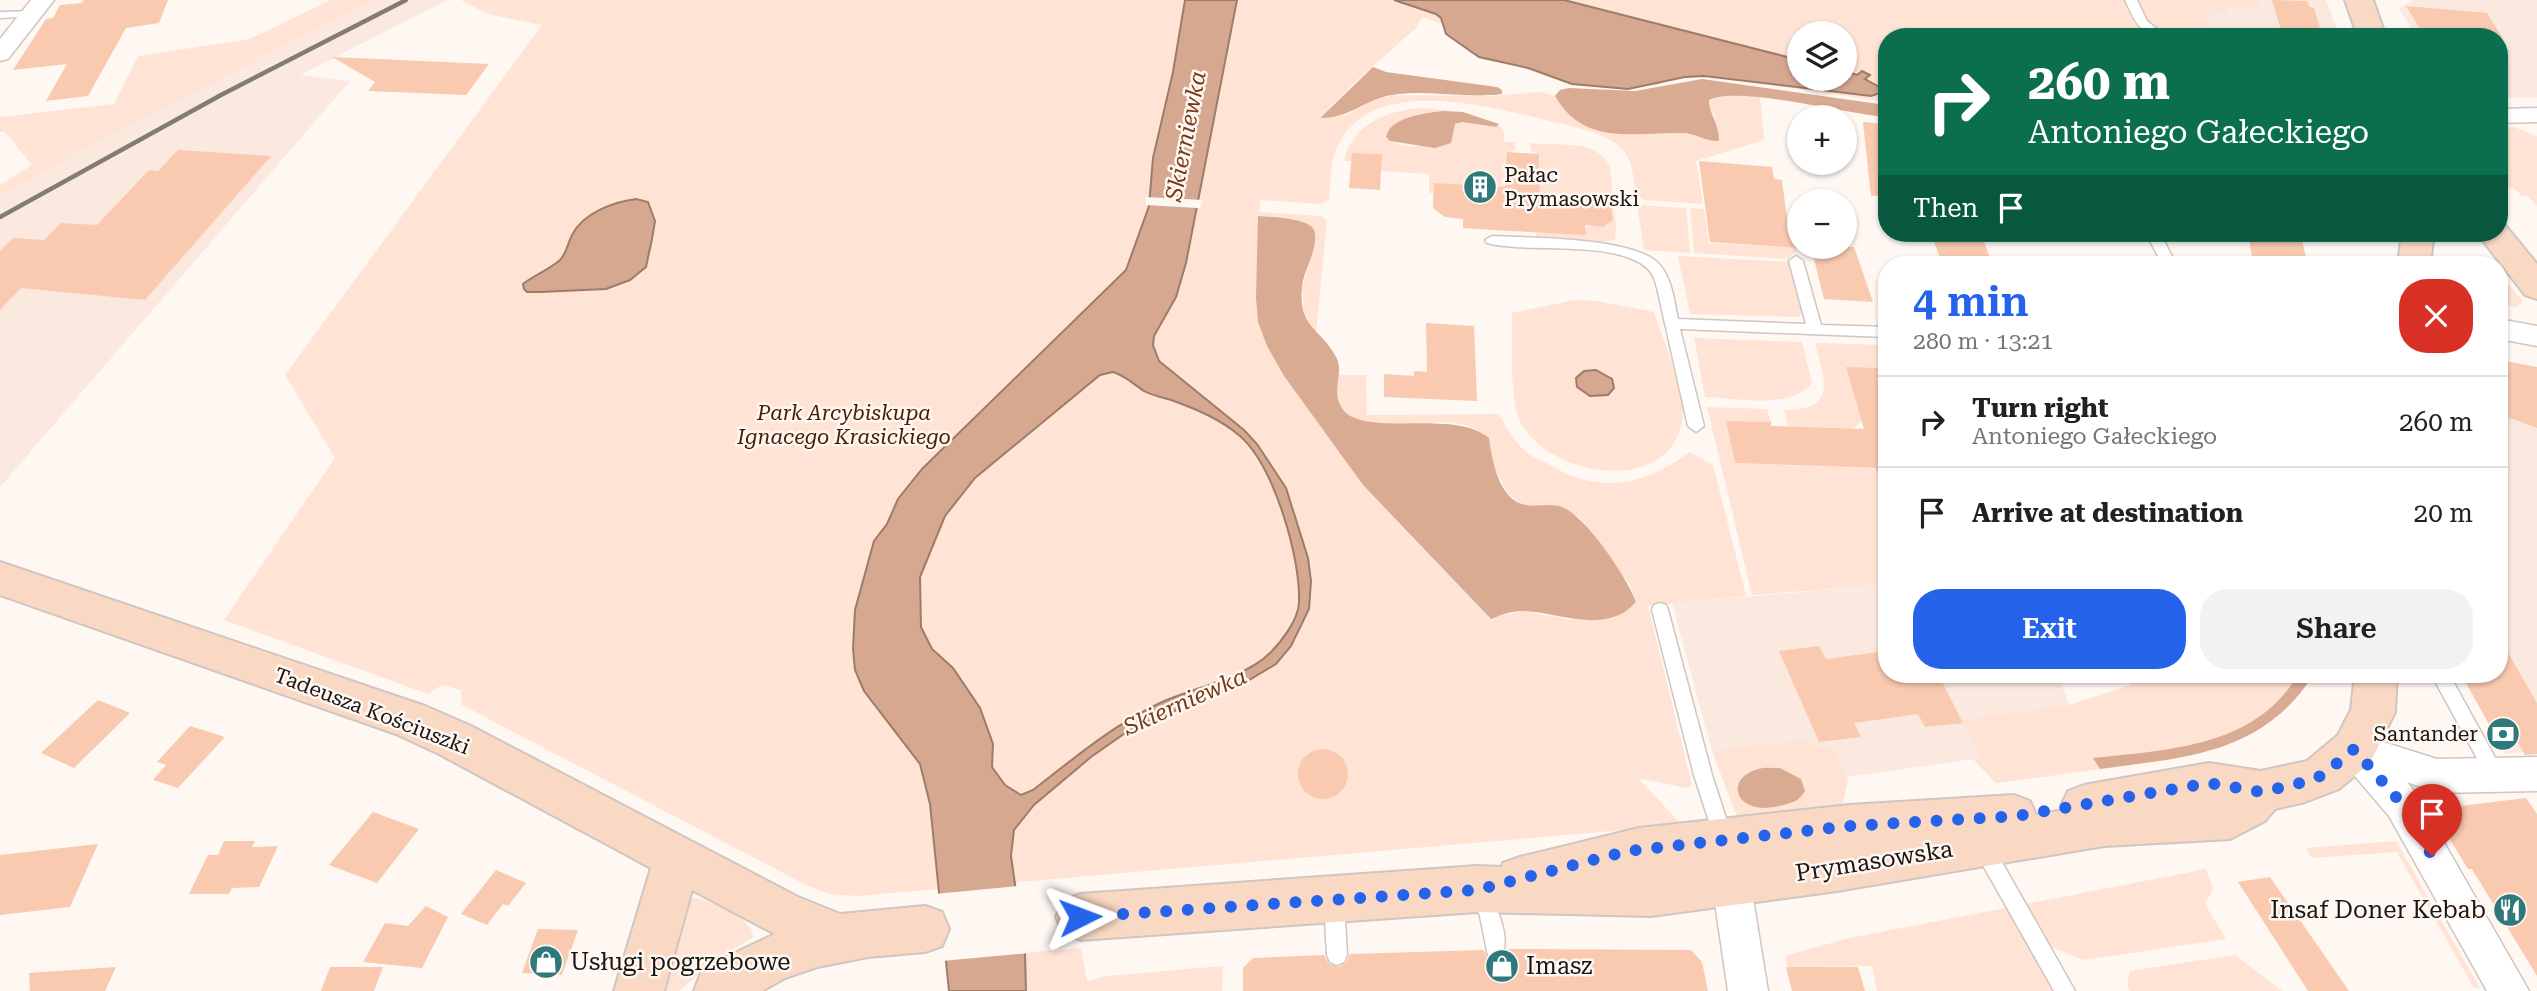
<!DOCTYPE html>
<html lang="en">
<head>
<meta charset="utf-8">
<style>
	body { margin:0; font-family:"Roboto Serif",serif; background:#f2f2f2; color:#202124; height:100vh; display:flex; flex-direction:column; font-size:26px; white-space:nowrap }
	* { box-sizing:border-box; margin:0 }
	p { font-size:23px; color:#757577 }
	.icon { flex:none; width:38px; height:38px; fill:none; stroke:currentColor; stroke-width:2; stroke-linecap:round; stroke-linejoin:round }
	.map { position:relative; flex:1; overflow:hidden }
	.sheet { position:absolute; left:1878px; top:256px; width:630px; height:427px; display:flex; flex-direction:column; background:#fff; border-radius:28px; box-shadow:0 2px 5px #0004 }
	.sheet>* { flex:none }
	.banner { position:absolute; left:1878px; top:28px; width:630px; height:214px; border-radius:28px; box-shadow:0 2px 5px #0004; background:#0b6e4f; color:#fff; overflow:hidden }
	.buttons { position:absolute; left:1787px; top:21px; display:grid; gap:14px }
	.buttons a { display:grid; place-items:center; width:70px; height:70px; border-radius:50%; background:#fff; box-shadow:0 2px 5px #0004; font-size:35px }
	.pin { position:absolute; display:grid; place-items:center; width:60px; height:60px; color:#fff; margin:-72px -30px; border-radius:50% 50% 50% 0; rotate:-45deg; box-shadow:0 0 7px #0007 }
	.pin .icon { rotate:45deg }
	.me { position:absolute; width:77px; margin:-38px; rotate:87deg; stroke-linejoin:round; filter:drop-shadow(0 0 5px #0008) }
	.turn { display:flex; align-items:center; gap:24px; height:147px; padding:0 35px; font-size:32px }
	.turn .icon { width:91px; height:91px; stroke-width:2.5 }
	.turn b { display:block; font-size:49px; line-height:60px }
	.then { display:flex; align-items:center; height:66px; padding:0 35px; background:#0003; gap:14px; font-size:26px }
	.round { display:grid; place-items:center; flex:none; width:74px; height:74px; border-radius:28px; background:#f2f2f2 }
	.headline { display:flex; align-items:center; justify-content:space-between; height:119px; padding:0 35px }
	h1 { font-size:42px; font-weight:600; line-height:52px; color:#2563eb }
	.cta { display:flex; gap:14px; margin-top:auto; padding:14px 35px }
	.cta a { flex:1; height:80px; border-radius:28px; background:#2563eb; color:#fff; font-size:28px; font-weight:600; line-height:80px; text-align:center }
	.cta a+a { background:#f2f2f2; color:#202124 }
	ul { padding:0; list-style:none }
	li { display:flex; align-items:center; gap:21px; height:91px; padding:0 35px; border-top:2px solid #e0e0e0 }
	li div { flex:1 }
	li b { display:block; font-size:26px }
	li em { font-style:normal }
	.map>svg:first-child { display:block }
	.built { fill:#fbe9e0 }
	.green { fill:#ffe4d5; fill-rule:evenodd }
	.forest { fill:#d9ab92 }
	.water { fill:#d6a88f; stroke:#9d7c6a; stroke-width:2; fill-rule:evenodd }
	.pier { fill:#fff7f2 }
	.building { fill:#f9c9b0 }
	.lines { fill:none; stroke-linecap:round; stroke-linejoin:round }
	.lane-casing { stroke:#d0c6c1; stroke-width:3 }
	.street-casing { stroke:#d0c6c1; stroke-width:3 }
	.secondary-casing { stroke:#d0c6c1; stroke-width:4 }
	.lane { fill:#fff; fill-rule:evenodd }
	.street { fill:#fff; fill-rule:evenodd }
	.secondary { fill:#fad9c4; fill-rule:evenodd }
	.rail { stroke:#827c79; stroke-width:4.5 }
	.route { stroke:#2563eb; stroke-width:12; stroke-dasharray:0 21.6 }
	.labels { text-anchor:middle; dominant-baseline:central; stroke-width:5; stroke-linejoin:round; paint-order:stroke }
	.poi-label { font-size:21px; fill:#191614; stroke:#fff7f2; text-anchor:start }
	.park-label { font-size:21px; font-style:italic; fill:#471d01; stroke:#fff7f2 }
	.street-label { font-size:21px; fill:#191614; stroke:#fff7f2 }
	.water-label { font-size:23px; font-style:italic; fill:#743b16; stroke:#fff7f2 }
	.near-street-label { font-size:24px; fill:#191614; stroke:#fff7f2 }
	.near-poi-label { font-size:24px; fill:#191614; stroke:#fff7f2; text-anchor:start }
</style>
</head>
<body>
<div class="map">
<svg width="2537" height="991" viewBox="0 0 2537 991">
	<rect width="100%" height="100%" fill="#fff7f2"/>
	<!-- built -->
	<g class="built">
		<polygon points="332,0 448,0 300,75 350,81 0,487 0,188"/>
		<polygon points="2126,0 2326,0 2340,37 2152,37 2136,24 2128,12"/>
		<polygon points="2413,0 2537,0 2537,98 2499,97 2499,37 2417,37 2399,9"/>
		<polygon points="2499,360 2537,367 2537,752 2505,753 2461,674 2499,674"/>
		<polygon points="1886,585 1886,674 2058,674 2069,705 2065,706 2100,769 1996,783 1973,759 1847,777 1841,805 1738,819 1712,751 1672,603"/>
	</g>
	<!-- green -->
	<g class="green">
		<polygon points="331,0 372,0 47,169 0,196 0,185 32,165 5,132 0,132 0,117 114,104 138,56 250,39"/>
		<path d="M461 0H2126C2129 17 2138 28 2152 37H1886V102L1688 73 1655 86 1612 84 1422 17 1416 28 1354 83 1320 117 1346 115 1372 101 1393 95 1490 96 1541 92 1555 96C1584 146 1635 132 1682 133 1696 133 1705 142 1719 141L1715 117 1708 107V100C1724 92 1742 94 1760 97L1764 140 1696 161 1703 204 1644 200 1636 194C1631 164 1633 151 1603 136 1583 128 1562 124 1541 119 1484 105 1377 77 1340 141 1330 158 1331 180 1329 199L1321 204 1261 200 1259 212 1321 216 1327 221 1316 333 1304 314 1302 288 1314 245 1309 224 1284 376 1363 485 1490 618 1523 611 1571 620 1636 602 1630 585 1578 516 1548 505H1522L1508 494 1493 464 1489 438C1480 430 1468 425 1455 423 1418 418 1321 444 1338 375H1366L1367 415 1498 414C1506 425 1514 441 1524 450 1530 456 1540 460 1548 464 1600 495 1643 486 1690 452L1713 465 1746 596 1648 606 1692 785 1686 788 1638 778 1682 825 857 896 829 894 808 886 462 705 461 690 442 685 428 694 224 620 335 458 285 375 542 25 487 14ZM1799 33H1844V79H1799Z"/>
		<path d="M2137 0H2259L2260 4 2253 7 2227 6V14L2212 9 2200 37C2172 37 2144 35 2137 0Z"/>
		<path d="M1421 108 1463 112C1436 111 1401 110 1386 137 1404 154 1433 143 1453 138L1452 129 1455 124 1461 122 1496 127 1499 124 1504 132V142H1515V150L1507 152 1516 192 1496 187 1464 185 1447 193H1429V174L1381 171V154L1353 153 1352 161H1344C1352 124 1388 110 1421 108Z"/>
		<polygon points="2514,127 2537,136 2537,206 2528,196 2522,196 2514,188 2499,187 2499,128"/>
		<path d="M1530 143C1558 147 1594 137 1610 166L1616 227 1615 240 1603 242 1536 238V233C1559 235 1579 225 1603 226L1613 216 1611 204 1584 205 1583 196 1532 193 1540 164 1539 154 1531 151Z"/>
		<polygon points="1637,205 1686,208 1690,253 1644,250"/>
		<polygon points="1690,208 1704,209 1709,243 1800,248 1788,259 1694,253"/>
		<polygon points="1678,256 1789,262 1803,313 1798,317 1690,314"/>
		<polygon points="2499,273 2523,301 2517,307 2499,304"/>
		<path d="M1574 300 1598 301 1654 312C1663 341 1687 392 1682 421 1670 495 1553 478 1522 425 1508 400 1513 343 1512 313Z"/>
		<path d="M1694 338 1802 342 1812 383C1793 410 1735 398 1705 397Z"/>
		<path d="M1815 343 1886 345V368L1846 367 1862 421 1853 429 1788 427 1784 410C1838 410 1825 381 1815 343Z"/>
		<polygon points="1707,407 1767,409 1771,422 1726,421 1735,463 1886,469 1886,585 1752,595"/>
		<path d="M2126 674H2298C2258 747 2168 750 2094 758L2100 769 1996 783 1973 759 1982 758 1962 720 2069 705 2131 685Z"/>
		<polygon points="1810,739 1814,749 1832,746 1848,780 1843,803 1738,819 1712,751"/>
		<polygon points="2396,841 2480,988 2474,988 2397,852 2312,858 2306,848"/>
		<polygon points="2206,869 2213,889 2205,904 2226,939 2084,960 2051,947 2025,904"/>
		<path d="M696 897C712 904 755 919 753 937L715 961 679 991H664L688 901Z"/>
		<polygon points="2006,908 2054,991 1877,991 1872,966 1787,967 1785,956 1849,938"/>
		<polygon points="1081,948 1087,981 1106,976 1223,966 1222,991 1026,991 1025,953"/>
		<polygon points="2235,955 2282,991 2130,991 2127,985 2130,971"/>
	</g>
	<!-- forest -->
	<g class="forest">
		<path d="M1373 67 1386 72 1497 87 1502 90V94C1466 99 1428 89 1392 95 1363 100 1351 118 1320 118Z"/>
		<path d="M1702 79 1886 105V117C1847 114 1737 85 1709 100 1708 112 1719 122 1719 141 1705 142 1696 133 1682 133 1635 132 1584 147 1555 96L1560 90 1569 88 1635 91Z"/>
		<path d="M1443 111 1463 112 1499 124 1496 127 1462 122 1455 124 1451 143 1435 148 1390 141 1386 137C1390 117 1425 113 1443 111Z"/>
		<path d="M1258 216C1270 217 1309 218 1314 230 1320 246 1303 271 1302 287 1298 329 1321 328 1336 357 1345 373 1330 390 1342 408 1361 439 1454 408 1489 438 1492 460 1499 501 1526 505 1539 507 1552 502 1564 508 1586 517 1629 580 1636 602 1606 636 1559 612 1522 611 1511 611 1501 615 1491 619L1363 485 1284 376 1267 346 1258 322 1256 298Z"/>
		<path d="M2298 674H2314C2262 755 2186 757 2100 769L2093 758C2167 750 2257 747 2298 674Z"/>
		<path d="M1780 768 1801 779 1805 791C1799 801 1794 802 1783 805 1736 819 1722 779 1758 769 1764 767 1773 768 1780 768Z"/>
	</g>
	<!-- water -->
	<g class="water">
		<path d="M1185 0H1237L1186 263 1176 297 1154 336 1153 345 1159 361 1244 430 1257 444 1286 488 1308 558 1311 581 1309 609 1291 646 1276 664 1249 680 1131 729 1091 757 1034 805 1014 830 1011 856 1025 953 1026 991H949L930 804 920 764 864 691 855 670 853 649 855 610 874 541 887 524 898 499 922 469 1126 270 1149 206 1153 158 1173 72ZM1113 372C1126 376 1133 384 1144 391 1153 396 1165 398 1174 401 1198 410 1220 419 1240 436 1274 466 1301 558 1299 603 1298 620 1282 641 1270 653 1245 678 1192 688 1160 703 1113 725 1073 759 1033 790L1021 795 1005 785 992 767 993 744 980 708 953 668 932 649 921 627 920 577 945 516 975 478 1100 375Z"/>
		<polygon points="1394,0 1564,0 1799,60 1799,79 1844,79 1845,71 1857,75 1862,71 1870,75 1865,79 1883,89 1883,92 1871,96 1704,76 1685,77 1628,89 1572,84 1528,68 1479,57 1446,34 1441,18 1436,14"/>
		<path d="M636 199 648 202 655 221 652 239 646 267 630 280 606 289 540 292H527L524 289 523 284C535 275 550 269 560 260 566 254 568 243 572 235 583 213 613 202 636 199Z"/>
		<polygon points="1596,370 1612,379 1614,388 1608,395 1590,396 1577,387 1576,378 1584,371"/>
	</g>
	<!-- pier -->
	<g class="pier">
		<polygon points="1145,197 1203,200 1200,208 1197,208 1146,205"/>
		<polygon points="1019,886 1029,953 942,961 935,894"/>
	</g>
	<!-- building -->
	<g class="building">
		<polygon points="84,0 168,0 159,23 126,28 88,96 46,101 67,64 13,70 46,19 53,18 60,5 82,3"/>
		<polygon points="2272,0 2307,1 2310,7 2314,8 2323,37 2283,37"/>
		<polygon points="2406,6 2487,13 2502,37 2473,34 2475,37 2425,37"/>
		<polygon points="332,57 489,64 466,95 368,91 375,82"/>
		<polygon points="1863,122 1886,124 1886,195 1871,196"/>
		<polygon points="178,150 271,156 145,300 21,288 0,310 0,251 13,238 44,240 61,223 97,225 149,170 158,171"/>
		<polygon points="1507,152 1539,154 1540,194 1583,196 1584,202 1611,204 1613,220 1603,227 1585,225 1586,235 1493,230 1463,228 1463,219 1445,217 1433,208 1434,183 1505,187"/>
		<polygon points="1352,153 1382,154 1380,190 1349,188"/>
		<polygon points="1699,161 1772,167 1774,179 1782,180 1787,219 1799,219 1799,248 1710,242"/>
		<polygon points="1931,233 1981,233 1992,264 1942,264"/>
		<polygon points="2248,233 2301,233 2307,264 2253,264"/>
		<polygon points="1811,247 1854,247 1873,302 1824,299"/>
		<polygon points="1426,323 1474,326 1477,401 1384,397 1384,374 1414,376 1414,371 1427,372"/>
		<polygon points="2499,360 2537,367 2537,428 2499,414"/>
		<polygon points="1846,367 1886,368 1886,483 1880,484 1876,468 1735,463 1726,421 1771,422 1771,426 1864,429"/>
		<polygon points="2499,637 2537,703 2537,754 2525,755 2518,743 2499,742 2461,674 2499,674"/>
		<polygon points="1819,646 1826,659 1886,651 1886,674 1938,674 1963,723 1925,727 1918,714 1854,723 1861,737 1819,742 1779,651"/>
		<polygon points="98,700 130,713 74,768 41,753"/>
		<polygon points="190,726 225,737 178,788 153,780 166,765 157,762"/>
		<circle cx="1323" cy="774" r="25"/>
		<polygon points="2526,798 2537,814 2537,976 2472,869 2468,869 2434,813 2460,806"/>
		<polygon points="373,812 419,829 377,883 329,865"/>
		<polygon points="224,841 255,841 252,847 278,846 259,887 232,888 229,894 189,894 208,855 218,855"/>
		<polygon points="98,844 70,907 0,915 0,855"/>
		<polygon points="496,870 526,883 508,906 503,904 487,925 461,914"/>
		<polygon points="2270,877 2349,991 2308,991 2238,882"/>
		<polygon points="426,906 448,917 422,968 363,962 385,923 408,926"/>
		<polygon points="538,929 578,930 562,975 522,973"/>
		<polygon points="1507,949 1691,950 1702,962 1708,991 1243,991 1243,968 1253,958 1324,955 1329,964 1338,967 1346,963 1350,954 1484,950 1487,958 1496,961 1503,958"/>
		<polygon points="116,967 105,991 30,991 29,973"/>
		<polygon points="330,967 383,967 374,991 321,991"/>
		<polygon points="1786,967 1858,967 1865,991 1792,991"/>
	</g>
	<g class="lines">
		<!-- lane casing -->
		<g class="lane-casing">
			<g id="lane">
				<path d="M2125 0H2137L2147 21 2167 37C2140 37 2135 21 2125 0Z"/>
				<polygon points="32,11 36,12 36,16 0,18 0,12"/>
				<polygon points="2146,233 2160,233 2176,264 2162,264"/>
				<path d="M1492 236C1529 238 1632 237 1658 263 1672 277 1674 301 1678 319L1806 324 1789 261 1796 256 1803 261 1821 325 1886 327V337L1680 329 1704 426 1696 432 1688 426 1658 292C1656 284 1654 274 1647 268 1614 239 1529 254 1487 243L1485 240Z"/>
				<polygon points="1660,603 1666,605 1668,610 1712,775 1733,840 1731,846 1724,849 1717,846 1715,840 1694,775 1652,610 1654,605"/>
				<polygon points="2431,674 2449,674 2502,770 2505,776 2502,782 2496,784 2490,782"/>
				<polygon points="1983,838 1990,841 2075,991 2054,991 1976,853 1974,847 1976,841"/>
				<path d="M1480 886 1487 888C1496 907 1511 935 1502 956L1495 959 1488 956 1480 916 1470 895 1473 888Z"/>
				<polygon points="1334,892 1341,894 1344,901 1347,955 1344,962 1337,965 1330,962 1327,955 1324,901 1327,894"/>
			</g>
		</g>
		<!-- street casing -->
		<g class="street-casing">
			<g id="street">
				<polygon points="31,0 54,0 8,59 0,61 0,39"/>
				<polygon points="2537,108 2537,122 2499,123 2499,109"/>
				<polygon points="2499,319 2537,326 2537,346 2499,339"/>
				<polygon points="2355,733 2437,759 2537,757 2537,791 2437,793 2407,782 2415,792 2529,991 2487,991 2389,816 2341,760 2336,749 2341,738"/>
				<polygon points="1728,844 1742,849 1747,862 1768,991 1728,991 1709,862 1714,849"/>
			</g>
		</g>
		<!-- secondary casing -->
		<g class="secondary-casing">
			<g id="secondary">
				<polygon points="2345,0 2373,0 2386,37 2358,37"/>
				<polygon points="2499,224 2505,225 2537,264 2537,299 2525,295 2477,233 2499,233"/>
				<polygon points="2402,233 2434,233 2430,264 2398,264"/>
				<polygon points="0,562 425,706 471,726 798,897 840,914 925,906 942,912 949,929 942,946 925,952 868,957 817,967 785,978 762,991 694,991 701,973 726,957 775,934 692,890 664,991 614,991 651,868 439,754 396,734 0,595"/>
				<polygon points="2355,674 2397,674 2395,712 2370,763 2339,789 2305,802 2275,809 2265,821 2230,839 2104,846 1837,891 1651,916 1477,912 1080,940 1063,933 1056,917 1063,901 1080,894 1477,866 1502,867 1503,863 1520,857 1639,828 1849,805 2014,795 2030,801 2036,815 2063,810 2061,806 2068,791 2084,785 2209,763 2261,771 2307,761 2338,735 2351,710"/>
			</g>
		</g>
		<!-- lane -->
		<use href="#lane" class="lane"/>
		<!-- street -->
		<use href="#street" class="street"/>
		<!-- secondary -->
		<use href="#secondary" class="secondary"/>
		<!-- rail -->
		<polyline class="rail" points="0,217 221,95 406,0"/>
	</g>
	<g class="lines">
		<!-- route -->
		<polyline class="route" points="1080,917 1477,890 1628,851 1849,826 2017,816 2209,783 2261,792 2305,782 2323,775 2354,749 2402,804 2432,856"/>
	</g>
	<!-- icons -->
	<defs>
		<g id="building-disc" transform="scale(1.75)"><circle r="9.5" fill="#2f787c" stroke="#fff7f2"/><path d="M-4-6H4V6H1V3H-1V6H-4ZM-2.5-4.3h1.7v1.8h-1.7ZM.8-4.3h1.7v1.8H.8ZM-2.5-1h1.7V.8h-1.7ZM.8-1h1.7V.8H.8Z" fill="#fff"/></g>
		<g id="bank-disc" transform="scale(1.75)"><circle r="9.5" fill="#2f787c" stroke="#fff7f2"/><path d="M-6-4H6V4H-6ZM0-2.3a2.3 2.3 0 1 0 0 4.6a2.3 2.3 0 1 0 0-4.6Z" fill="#fff"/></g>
		<g id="restaurant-disc" transform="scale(1.75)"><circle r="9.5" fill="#2f787c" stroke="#fff7f2"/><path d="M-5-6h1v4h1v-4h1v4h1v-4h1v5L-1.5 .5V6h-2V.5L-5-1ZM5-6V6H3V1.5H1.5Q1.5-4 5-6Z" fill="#fff"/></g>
		<g id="shop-disc" transform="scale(1.75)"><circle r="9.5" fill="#2f787c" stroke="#fff7f2"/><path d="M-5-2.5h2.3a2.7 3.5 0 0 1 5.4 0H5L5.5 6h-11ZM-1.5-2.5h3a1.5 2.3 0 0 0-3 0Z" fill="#fff"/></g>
	</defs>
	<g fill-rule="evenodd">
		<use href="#building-disc" x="1480" y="187"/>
		<use href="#bank-disc" x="2503" y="734"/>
		<use href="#restaurant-disc" x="2510" y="910"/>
		<use href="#shop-disc" x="546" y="962"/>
		<use href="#shop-disc" x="1502" y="966"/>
	</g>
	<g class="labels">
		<!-- poi labels -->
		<g class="poi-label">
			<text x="1504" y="175">Pałac<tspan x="1504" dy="24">Prymasowski</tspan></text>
			<text x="2478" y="734" text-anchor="end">Santander</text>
		</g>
		<!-- park labels -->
		<g class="park-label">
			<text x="844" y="413">Park Arcybiskupa<tspan x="844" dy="24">Ignacego Krasickiego</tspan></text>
		</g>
		<!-- street labels -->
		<g class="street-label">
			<text transform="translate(372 711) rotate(21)">Tadeusza Kościuszki</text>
		</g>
		<!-- water labels -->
		<g class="water-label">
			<text transform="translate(1186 136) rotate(-79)">Skierniewka</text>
			<text transform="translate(1185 702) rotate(-24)">Skierniewka</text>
		</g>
		<!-- near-street labels -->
		<g class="near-street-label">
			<text transform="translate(1874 861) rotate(-9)">Prymasowska</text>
		</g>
		<!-- near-poi labels -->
		<g class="near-poi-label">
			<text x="2486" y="910" text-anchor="end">Insaf Doner Kebab</text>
			<text x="570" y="962">Usługi pogrzebowe</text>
			<text x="1526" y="966">Imasz</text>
		</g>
	</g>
</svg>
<div class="buttons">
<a><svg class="icon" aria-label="layers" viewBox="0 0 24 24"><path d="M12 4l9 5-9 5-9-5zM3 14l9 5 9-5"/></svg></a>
<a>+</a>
<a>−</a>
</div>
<div class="pin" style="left:2432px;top:856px;background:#d93025"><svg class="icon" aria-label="arrive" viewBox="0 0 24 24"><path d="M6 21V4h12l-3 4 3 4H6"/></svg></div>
<svg class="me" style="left:1080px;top:917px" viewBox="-20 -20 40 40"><path d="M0-17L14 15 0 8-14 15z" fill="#2563eb" stroke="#fff" stroke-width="4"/></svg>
<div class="banner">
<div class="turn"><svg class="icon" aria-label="right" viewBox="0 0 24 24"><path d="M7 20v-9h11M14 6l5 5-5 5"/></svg><div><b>260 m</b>Antoniego Gałeckiego</div></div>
<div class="then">Then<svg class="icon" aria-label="arrive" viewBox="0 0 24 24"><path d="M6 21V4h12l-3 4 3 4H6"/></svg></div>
</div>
<section class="sheet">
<div class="headline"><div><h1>4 min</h1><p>280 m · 13:21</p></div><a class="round" style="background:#d93025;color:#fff"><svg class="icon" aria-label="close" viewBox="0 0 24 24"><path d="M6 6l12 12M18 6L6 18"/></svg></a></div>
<ul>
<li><svg class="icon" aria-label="right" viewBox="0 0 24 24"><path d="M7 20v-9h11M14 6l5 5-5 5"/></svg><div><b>Turn right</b><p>Antoniego Gałeckiego</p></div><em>260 m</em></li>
<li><svg class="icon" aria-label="arrive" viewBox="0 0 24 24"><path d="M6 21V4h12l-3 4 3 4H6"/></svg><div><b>Arrive at destination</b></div><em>20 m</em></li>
</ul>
<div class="cta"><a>Exit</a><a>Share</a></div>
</section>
</div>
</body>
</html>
